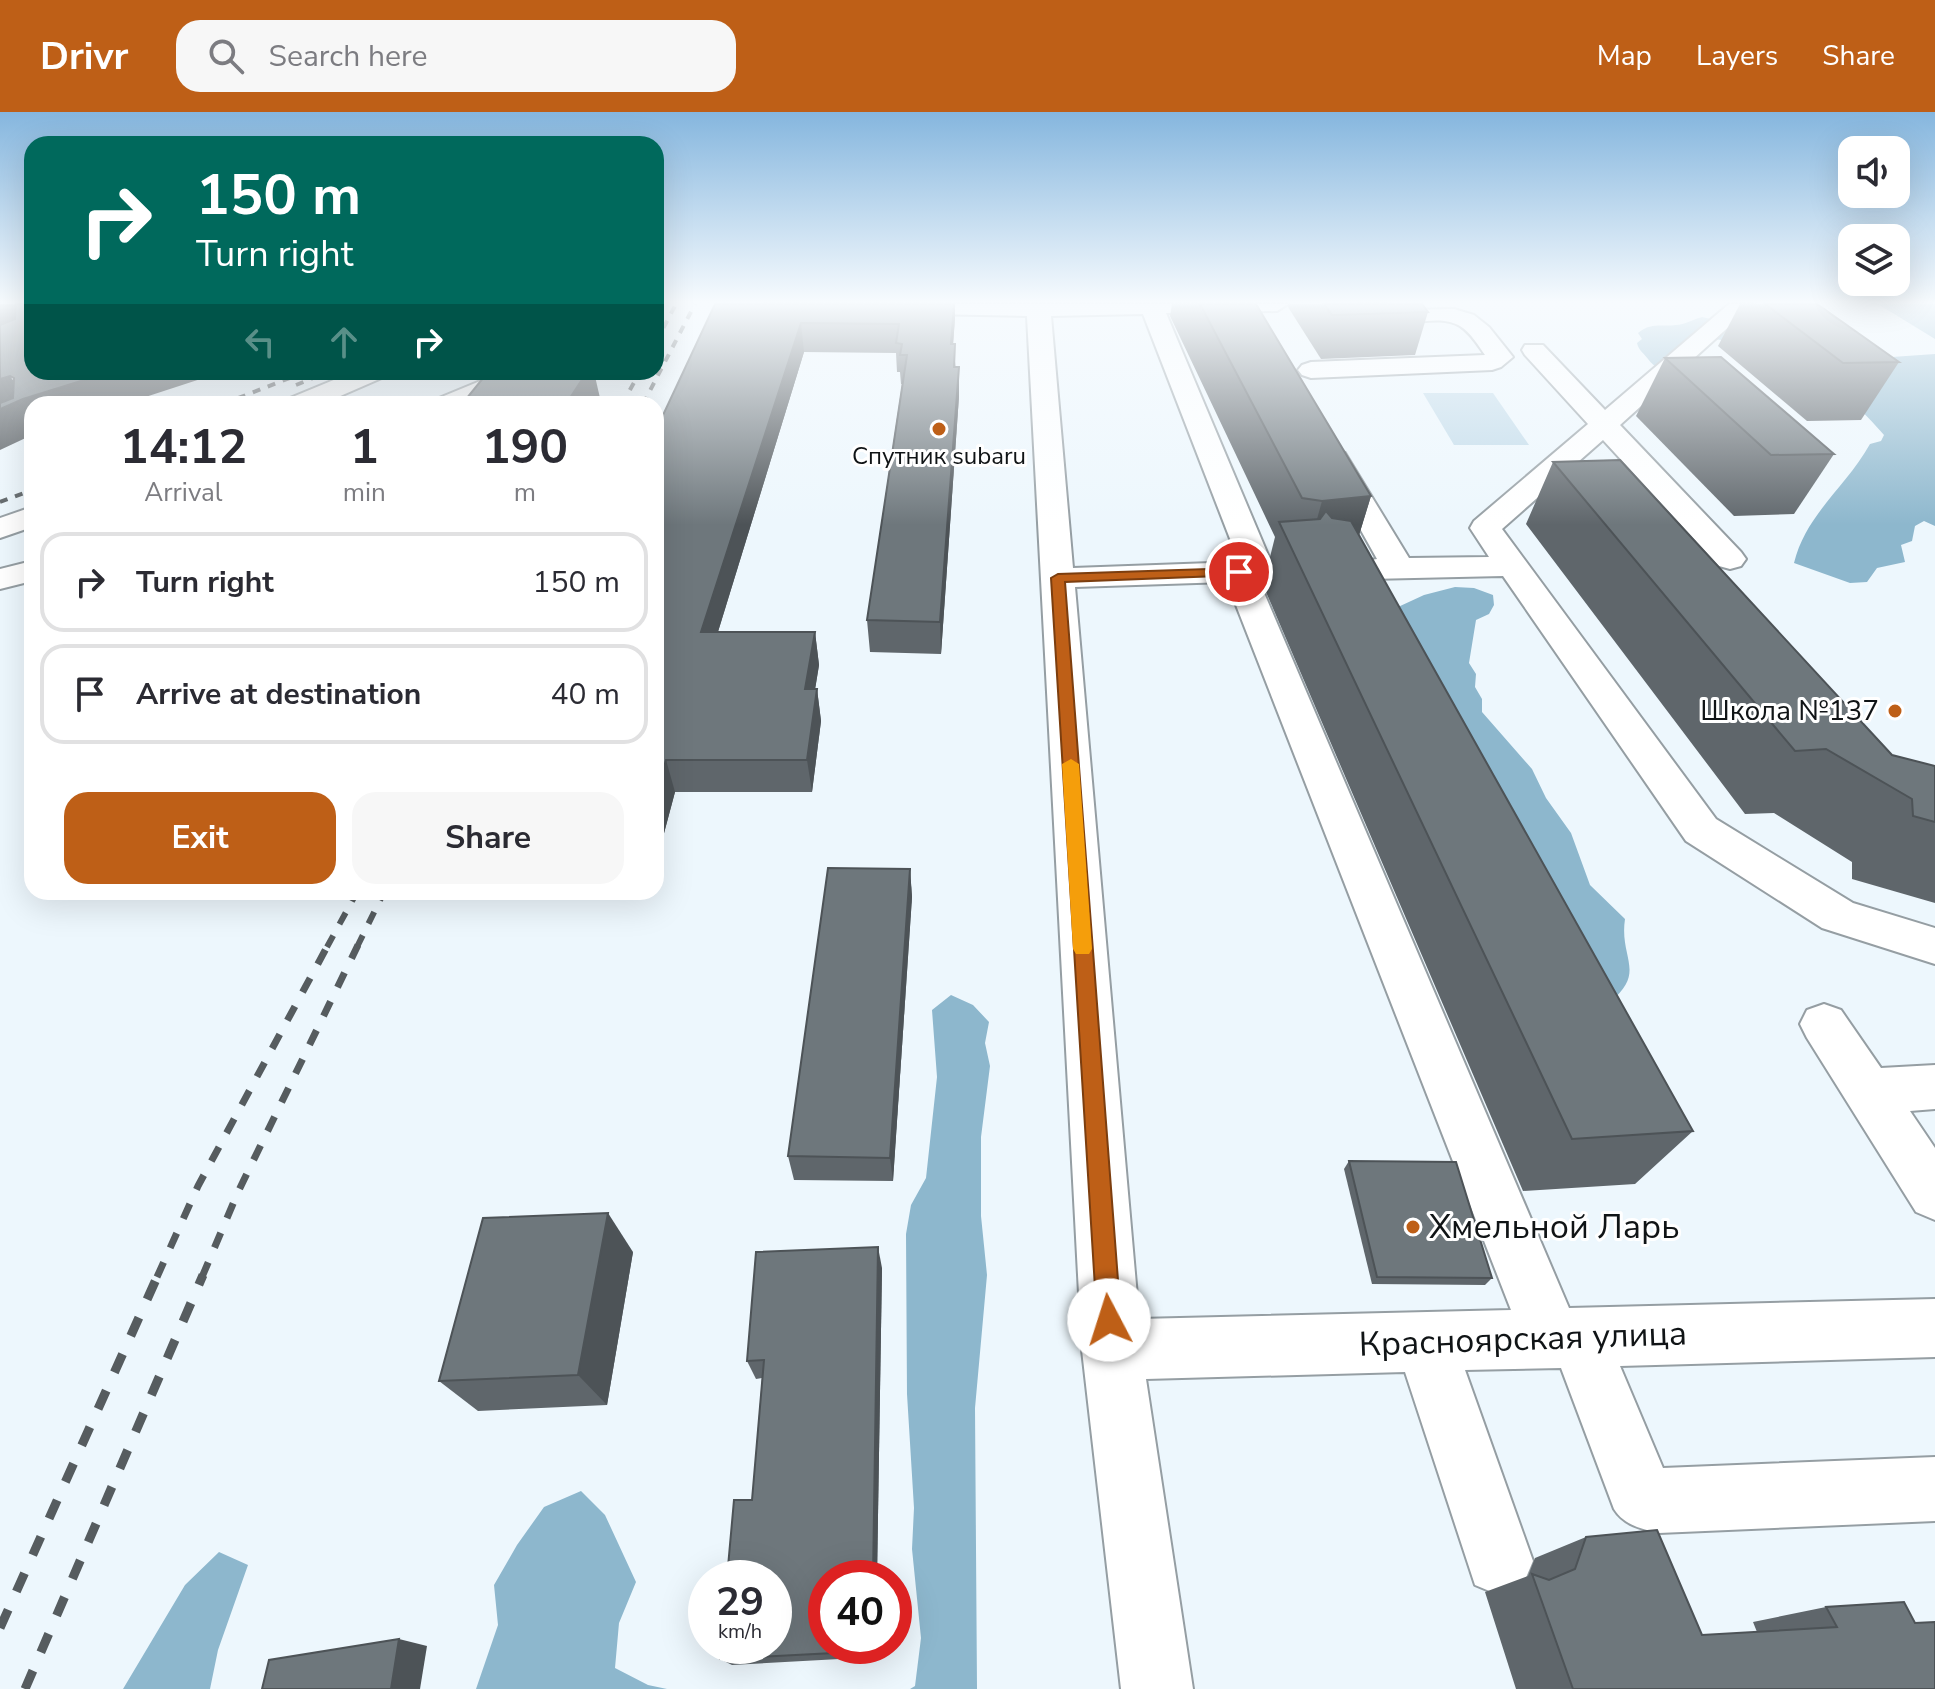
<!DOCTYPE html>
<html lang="en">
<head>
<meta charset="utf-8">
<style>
	body { margin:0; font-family:"Nunito Sans",sans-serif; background:#f7f7f7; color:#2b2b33; height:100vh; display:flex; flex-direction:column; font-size:30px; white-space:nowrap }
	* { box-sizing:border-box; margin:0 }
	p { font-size:26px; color:#7c7c81 }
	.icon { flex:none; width:44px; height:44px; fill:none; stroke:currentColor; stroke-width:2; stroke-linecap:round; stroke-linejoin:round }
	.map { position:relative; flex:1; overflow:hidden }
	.panel { position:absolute; left:24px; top:284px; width:640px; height:504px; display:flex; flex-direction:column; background:#fff; border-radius:24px; box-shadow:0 8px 32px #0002 }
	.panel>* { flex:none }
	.top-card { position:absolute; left:24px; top:24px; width:640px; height:244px; border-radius:24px; box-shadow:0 8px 32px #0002; background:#00695c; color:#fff; overflow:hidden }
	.fabs { position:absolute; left:1838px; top:24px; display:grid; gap:16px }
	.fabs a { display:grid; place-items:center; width:72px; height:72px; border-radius:16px; background:#fff; box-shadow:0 8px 32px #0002; font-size:40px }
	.speed { position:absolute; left:688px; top:1448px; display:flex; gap:16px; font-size:40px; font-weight:700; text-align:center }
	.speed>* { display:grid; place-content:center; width:104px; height:104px; border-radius:50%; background:#fff; box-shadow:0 8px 32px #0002; line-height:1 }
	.speed small { font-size:20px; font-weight:400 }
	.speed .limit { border:12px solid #d22; background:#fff; color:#111 }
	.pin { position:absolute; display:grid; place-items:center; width:68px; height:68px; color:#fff; margin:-34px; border:4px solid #fff; border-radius:50%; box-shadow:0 2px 8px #0007 }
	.me { position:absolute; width:88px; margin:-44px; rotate:355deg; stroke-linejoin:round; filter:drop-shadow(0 0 6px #0008) }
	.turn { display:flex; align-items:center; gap:28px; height:168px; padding:0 40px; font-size:36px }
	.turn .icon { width:104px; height:104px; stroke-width:2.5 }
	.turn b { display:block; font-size:56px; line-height:68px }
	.lanes { display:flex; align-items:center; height:76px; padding:0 40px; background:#0003; justify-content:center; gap:40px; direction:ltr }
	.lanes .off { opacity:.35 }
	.eta { display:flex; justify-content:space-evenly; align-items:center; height:136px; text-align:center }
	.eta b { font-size:48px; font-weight:700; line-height:56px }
	.cta { display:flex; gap:16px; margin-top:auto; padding:16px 40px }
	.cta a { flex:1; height:92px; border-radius:24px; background:#be5f17; color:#fff; font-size:32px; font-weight:700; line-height:92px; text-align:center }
	.cta a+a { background:#f7f7f7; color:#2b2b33 }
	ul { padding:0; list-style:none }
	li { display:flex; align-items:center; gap:24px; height:100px; margin:0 16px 12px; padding:0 24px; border:4px solid #e1e1e2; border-radius:24px }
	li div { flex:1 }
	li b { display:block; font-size:30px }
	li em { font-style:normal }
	header { display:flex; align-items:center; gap:48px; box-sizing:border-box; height:112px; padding:0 40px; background:#be5f17; color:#fff }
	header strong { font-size:38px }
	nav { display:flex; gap:44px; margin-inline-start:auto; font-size:28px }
	.search { width:560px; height:72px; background:#f7f7f7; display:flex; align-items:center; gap:20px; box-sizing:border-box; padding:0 28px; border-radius:24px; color:#7c7c81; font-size:30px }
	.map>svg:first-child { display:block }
	.green { fill:#c0dae9 }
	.forest { fill:#8db7cd }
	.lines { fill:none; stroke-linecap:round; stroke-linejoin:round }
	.minor-casing { stroke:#959ea3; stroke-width:4 }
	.minor { fill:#fff; fill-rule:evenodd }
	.rail-far3 { stroke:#565c5f; stroke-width:4; stroke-dasharray:8 8; stroke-linecap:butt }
	.rail-far2 { stroke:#565c5f; stroke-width:6; stroke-dasharray:13 13; stroke-linecap:butt }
	.rail-far1 { stroke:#565c5f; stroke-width:7; stroke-dasharray:16 16; stroke-linecap:butt }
	.rail { stroke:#565c5f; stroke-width:9; stroke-dasharray:20 20; stroke-linecap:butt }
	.wall { fill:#5f666b }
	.shaded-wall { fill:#4d5357 }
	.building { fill:#6e777c; stroke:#4d5357; stroke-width:2 }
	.route { fill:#be5f17; stroke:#7c3e0f; stroke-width:2 }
	.slow { fill:#f59e0b }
	.poi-dot { fill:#be5f17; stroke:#fff; stroke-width:3 }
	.labels { text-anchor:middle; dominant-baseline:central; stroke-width:6; stroke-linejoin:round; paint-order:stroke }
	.far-poi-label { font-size:24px; fill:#101416; stroke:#fff }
	.poi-label { font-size:28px; fill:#101416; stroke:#fff; text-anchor:end }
	.near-poi-label { font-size:34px; fill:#101416; stroke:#fff; text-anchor:start }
	.near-street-label { font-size:34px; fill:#101416; stroke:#fff }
</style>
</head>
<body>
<header>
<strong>Drivr</strong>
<div class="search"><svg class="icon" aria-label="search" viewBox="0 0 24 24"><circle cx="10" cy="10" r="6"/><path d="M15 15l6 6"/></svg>Search here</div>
<nav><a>Map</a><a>Layers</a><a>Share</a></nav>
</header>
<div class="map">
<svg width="1935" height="1577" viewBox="0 0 1935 1577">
	<rect width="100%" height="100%" fill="#edf7fd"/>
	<!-- green -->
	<polygon class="green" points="1423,281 1493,281 1529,333 1454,333"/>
	<!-- forest -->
	<g class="forest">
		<polygon points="1878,192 1935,192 1935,227"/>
		<path d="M1702 205 1869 242 1892 245 1935 242V414L1924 409 1915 414 1912 429 1901 433 1905 450 1877 456 1867 470 1850 471 1794 451C1806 402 1846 375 1870 332L1881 329 1884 323C1869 305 1820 256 1800 246 1779 236 1720 227 1695 225L1687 233 1709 256C1687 258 1661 266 1648 247 1643 240 1639 239 1637 231L1642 227 1638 221C1651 210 1662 215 1676 213 1684 213 1694 207 1702 205Z"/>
		<path d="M1455 475 1474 476 1493 483 1494 493 1489 502 1476 508 1469 551 1476 562 1475 575 1482 587V600L1532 657 1546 686 1571 721 1590 773 1625 807C1619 846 1647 860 1610 890L1398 495 1424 483Z"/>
		<polygon points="951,883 973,893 989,910 985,931 990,954 981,1025 981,1104 987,1163 975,1296 977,1577 910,1577 915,1574 921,1526 912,1437 914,1396 907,1282 906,1122 911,1093 926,1066 937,965 932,898"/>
		<polygon points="581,1379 605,1403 636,1470 619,1511 615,1556 648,1573 667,1577 476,1577 498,1513 494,1473 517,1433 544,1395"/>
		<polygon points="219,1440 248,1453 218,1538 210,1577 123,1577 185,1473"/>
	</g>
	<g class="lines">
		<!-- minor casing -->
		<g class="minor-casing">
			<g id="minor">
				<path d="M764 192H1288L1277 199 1166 201 1271 450 1280 452 1285 459 1280 466 1259 469 1569 1196 1935 1187V1245L1620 1254 1663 1356 1935 1345V1409L1659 1421C1641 1417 1624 1413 1614 1397L1561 1256 1465 1258 1533 1449 1523 1473 1499 1483 1475 1473 1405 1260 1146 1267 1193 1577H1121L1082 1238 1027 204 775 199ZM1143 202 1239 450 1073 456 1051 204ZM1227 470 1511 1198 1139 1207 1075 475Z"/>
				<path d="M1359 192H1385L1404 198 1454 197 1474 203 1489 215 1513 245 1501 255 1492 258 1311 266 1302 263 1298 258 1302 253 1311 250 1485 243C1478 233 1471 221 1460 214 1429 196 1388 231 1359 192Z"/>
				<polygon points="1729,192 1754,192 1620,313 1741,440 1746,447 1741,454 1730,457 1719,454 1603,328 1502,417 1716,707 1853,791 1935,816 1935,852 1822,816 1686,729 1503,464 1370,467 1359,464 1354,457 1359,450 1377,447 1321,347 1325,341 1335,338 1345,341 1409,446 1489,445 1470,416 1474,409 1588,312 1525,243 1522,238 1525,233 1543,233 1605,298"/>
				<polygon points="353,260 388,260 384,265 322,292 286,292 290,286"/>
				<polygon points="502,260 537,260 533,265 471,292 435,292 439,286"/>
				<polygon points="32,395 32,415 0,426 0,406"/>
				<polygon points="32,449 32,469 0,477 0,457"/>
				<polygon points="1824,892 1841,898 1881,956 1935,953 1935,997 1910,999 1935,1036 1935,1108 1916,1100 1807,926 1800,912 1807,898"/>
			</g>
		</g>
		<!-- minor -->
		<use href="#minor" class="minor"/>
		<!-- rail-far3 -->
		<g class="rail-far3">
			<polyline points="656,230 676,192"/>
			<polyline points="296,273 328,260"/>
			<polyline points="223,292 305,260"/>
			<polyline points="622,292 640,260"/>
			<polyline points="643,292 695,192"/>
			<polyline points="0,390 32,378"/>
		</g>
		<!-- rail-far2 -->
		<g class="rail-far2">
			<polyline points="327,835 357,780"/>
			<polyline points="357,835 384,780"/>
		</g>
		<!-- rail-far1 -->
		<g class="rail-far1">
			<polyline points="157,1165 198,1074 328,833"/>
			<polyline points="202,1165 238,1080 358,833"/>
		</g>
		<!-- rail -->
		<g class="rail">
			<polyline points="0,1516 158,1163"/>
			<polyline points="25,1577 203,1163"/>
		</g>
	</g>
	<!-- wall -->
	<g class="wall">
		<polygon points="715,192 955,206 953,232 959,284 941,542 870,540 867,508 902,272 901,272 900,260 897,260 896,241 804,240 718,520 815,520 819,553 815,577 817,577 821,609 812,680 675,680 659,740 656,740 656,318"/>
		<polygon points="1172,192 1256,192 1371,384 1359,423 1693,1019 1635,1072 1523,1079 1263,473 1275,425 1170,204"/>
		<polygon points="1289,192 1422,192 1428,200 1415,243 1321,247 1288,195"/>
		<polygon points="1740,192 1817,192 1899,250 1861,308 1807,309 1718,234"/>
		<polygon points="1665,246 1834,342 1794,402 1734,404 1636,304"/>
		<polygon points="1553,350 1892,643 1935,654 1935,791 1852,767 1852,750 1774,701 1745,702 1526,412"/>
		<polygon points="910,757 912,785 893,1069 794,1068 788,1044"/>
		<polygon points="1349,1049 1492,1166 1485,1173 1372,1172 1344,1057"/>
		<polygon points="633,1140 607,1293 478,1299 439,1269"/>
		<polygon points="882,1156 877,1466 826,1466 826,1534 876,1534 876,1545 732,1553 720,1547 752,1388 762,1266 756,1267 747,1249"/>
		<polygon points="1586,1425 1702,1523 1757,1520 1753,1510 1826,1495 1915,1511 1935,1577 1516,1577 1485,1480 1528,1464 1535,1446"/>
	</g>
	<!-- shaded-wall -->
	<g class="shaded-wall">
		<polygon points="0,192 16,192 31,216 0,227"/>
		<polygon points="954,192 955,192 955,206 951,261 951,232"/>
		<polygon points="801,211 804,240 708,552 701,520"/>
		<polygon points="959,255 959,284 941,542 940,510"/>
		<polygon points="36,260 222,260 124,292 32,292 32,323 0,338 0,267 10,264 26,286"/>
		<polygon points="587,260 594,260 600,286 597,292 566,292"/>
		<polygon points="1371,384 1352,446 1305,451 1322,389"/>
		<polygon points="815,520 819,553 810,609 805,577"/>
		<polygon points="817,577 821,609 812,680 807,648"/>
		<polygon points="666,648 675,680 659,740 656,731 656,682"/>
		<polygon points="910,757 912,785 893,1069 890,1046"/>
		<polygon points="608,1101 633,1140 607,1293 578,1263"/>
		<polygon points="878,1135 882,1156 877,1466 873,1466"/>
		<polygon points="399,1527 427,1534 420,1577 391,1577"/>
		<polygon points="872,1534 876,1534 876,1545 872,1539"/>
	</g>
	<!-- building -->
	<g class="building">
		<polygon points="16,192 32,192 32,260 36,260 38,264 80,264 94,260 110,260 23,287 0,297 0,291 13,286 14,266 10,264 0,267 0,213 15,207"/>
		<polygon points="715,192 954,192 951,232 955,232 954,255 959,255 940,510 867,508 907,243 900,243 902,232 896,231 899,212 801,211 701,520 815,520 805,577 817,577 807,648 666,648 656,682 656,318"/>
		<polygon points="1200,192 1256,192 1371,384 1322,389 1302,386"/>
		<polygon points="1324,192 1422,192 1428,200 1332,203"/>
		<polygon points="1765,192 1817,192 1899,250 1843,251"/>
		<polygon points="1721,245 1834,342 1771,343 1665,246"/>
		<polygon points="488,260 587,260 566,292 462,292"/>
		<polygon points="1620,348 1892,643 1935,654 1935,710 1913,704 1912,687 1826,637 1795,639 1553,350"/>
		<polygon points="1326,399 1332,406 1351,409 1693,1019 1572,1027 1279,410 1320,407"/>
		<polygon points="828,756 910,757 890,1046 788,1044"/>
		<polygon points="1349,1049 1456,1050 1492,1166 1377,1165"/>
		<polygon points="608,1101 578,1263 439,1269 483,1106"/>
		<polygon points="878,1135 873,1466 826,1466 826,1534 872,1534 872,1539 720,1547 721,1534 774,1534 774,1466 727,1466 734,1388 752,1388 764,1248 747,1249 756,1140"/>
		<polygon points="1657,1418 1702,1523 1837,1515 1826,1495 1904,1490 1915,1511 1935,1510 1935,1577 1573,1577 1532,1462 1549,1468 1575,1457 1586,1425"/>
		<polygon points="399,1527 391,1577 262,1577 269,1548"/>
	</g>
	<!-- sky -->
	<linearGradient id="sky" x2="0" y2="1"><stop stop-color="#85b6de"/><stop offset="0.46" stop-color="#f7fbfe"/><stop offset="1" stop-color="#f7fbfe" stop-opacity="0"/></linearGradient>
	<rect width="1935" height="413" fill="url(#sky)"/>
	<!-- route -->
	<polygon class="route" points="1239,456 1244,458 1244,463 1065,470 1121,1208 1118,1217 1109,1221 1101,1217 1097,1208 1051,466 1058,462"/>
	<!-- slow -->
	<polygon class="slow" points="1071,647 1079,652 1092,837 1089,842 1076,842 1073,837 1062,652"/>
	<!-- markers -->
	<g class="poi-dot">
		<circle cx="939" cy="317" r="8"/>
		<circle cx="1895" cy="599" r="8"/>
		<circle cx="1413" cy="1115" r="8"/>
	</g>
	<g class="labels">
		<!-- far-poi labels -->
		<g class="far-poi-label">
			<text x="939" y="344">Спутник subaru</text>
		</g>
		<!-- poi labels -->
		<g class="poi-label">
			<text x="1879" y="599">Школа №137</text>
		</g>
		<!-- near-poi labels -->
		<g class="near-poi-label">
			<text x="1429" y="1115">Хмельной Ларь</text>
		</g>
		<!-- near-street labels -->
		<g class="near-street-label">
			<text transform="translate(1523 1227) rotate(-2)">Красноярская улица</text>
		</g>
	</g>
</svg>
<div class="fabs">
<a><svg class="icon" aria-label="sound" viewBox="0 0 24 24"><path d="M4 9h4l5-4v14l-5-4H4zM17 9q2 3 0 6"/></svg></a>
<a><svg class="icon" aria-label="layers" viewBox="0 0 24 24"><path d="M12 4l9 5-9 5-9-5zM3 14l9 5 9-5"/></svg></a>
</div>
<div class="speed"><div>29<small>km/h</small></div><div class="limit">40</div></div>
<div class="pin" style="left:1239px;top:460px;background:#d93025"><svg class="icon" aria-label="arrive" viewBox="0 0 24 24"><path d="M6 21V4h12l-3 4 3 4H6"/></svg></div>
<svg class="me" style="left:1109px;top:1208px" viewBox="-20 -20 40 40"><circle r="19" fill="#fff"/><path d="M0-13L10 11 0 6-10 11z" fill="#be5f17"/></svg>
<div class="top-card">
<div class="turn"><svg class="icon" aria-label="right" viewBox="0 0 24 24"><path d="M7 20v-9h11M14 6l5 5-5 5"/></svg><div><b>150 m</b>Turn right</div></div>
<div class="lanes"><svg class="icon off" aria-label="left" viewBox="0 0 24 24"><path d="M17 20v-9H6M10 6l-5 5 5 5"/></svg><svg class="icon off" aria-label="ahead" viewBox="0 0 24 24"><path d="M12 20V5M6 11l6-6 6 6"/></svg><svg class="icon" aria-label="right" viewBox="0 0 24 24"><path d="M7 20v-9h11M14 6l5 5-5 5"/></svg></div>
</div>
<section class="panel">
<div class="eta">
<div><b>14:12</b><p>Arrival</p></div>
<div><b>1</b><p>min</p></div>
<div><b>190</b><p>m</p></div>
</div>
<ul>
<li><svg class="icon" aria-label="right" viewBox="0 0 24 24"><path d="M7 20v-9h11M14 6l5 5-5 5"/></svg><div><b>Turn right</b></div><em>150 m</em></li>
<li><svg class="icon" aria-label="arrive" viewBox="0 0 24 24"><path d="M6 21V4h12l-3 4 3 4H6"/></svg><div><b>Arrive at destination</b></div><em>40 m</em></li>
</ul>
<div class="cta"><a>Exit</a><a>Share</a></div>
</section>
</div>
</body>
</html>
